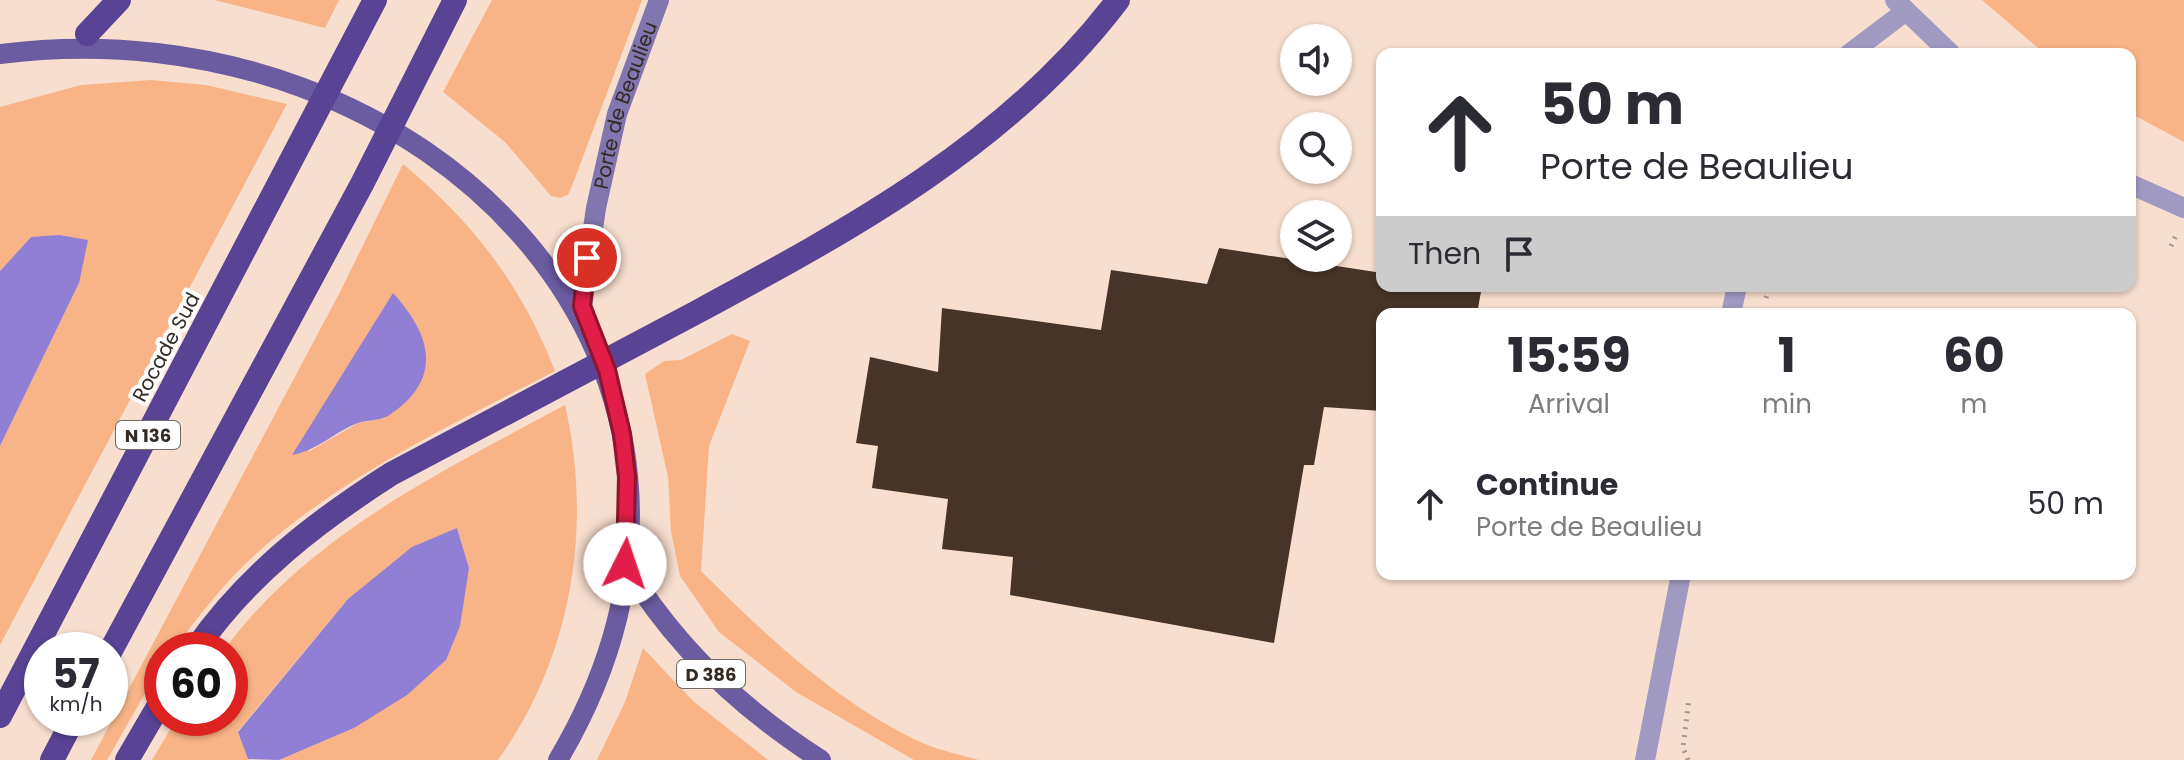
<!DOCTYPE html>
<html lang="en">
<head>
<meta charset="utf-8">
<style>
	body { margin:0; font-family:Poppins,sans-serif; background:#f2f2f3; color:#2b2b33; height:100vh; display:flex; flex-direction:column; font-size:30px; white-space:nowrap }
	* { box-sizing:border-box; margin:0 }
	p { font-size:26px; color:#7c7c81 }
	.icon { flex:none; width:44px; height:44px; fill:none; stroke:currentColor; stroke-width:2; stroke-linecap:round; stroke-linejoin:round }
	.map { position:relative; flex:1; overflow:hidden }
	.drawer { position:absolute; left:1376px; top:308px; width:760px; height:272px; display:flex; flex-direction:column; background:#fff; border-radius:16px; box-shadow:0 2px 6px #0004 }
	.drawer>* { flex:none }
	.guide { position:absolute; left:1376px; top:48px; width:760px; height:244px; border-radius:16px; box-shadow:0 2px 6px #0004; background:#fff; color:#2b2b33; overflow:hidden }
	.buttons { position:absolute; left:1280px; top:24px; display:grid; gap:16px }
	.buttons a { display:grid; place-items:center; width:72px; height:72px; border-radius:50%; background:#fff; box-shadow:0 2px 6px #0004; font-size:40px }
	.speed { position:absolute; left:24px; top:632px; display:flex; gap:16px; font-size:40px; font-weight:700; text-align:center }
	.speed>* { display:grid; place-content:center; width:104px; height:104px; border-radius:50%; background:#fff; box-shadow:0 2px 6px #0004; line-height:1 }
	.speed small { font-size:20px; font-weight:400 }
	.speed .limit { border:12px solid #d22; background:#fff; color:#111 }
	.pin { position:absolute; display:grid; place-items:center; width:68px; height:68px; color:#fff; margin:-34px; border:4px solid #fff; border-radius:50%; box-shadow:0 2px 8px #0007 }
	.me { position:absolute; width:88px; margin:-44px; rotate:4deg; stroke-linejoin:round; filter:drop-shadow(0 0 6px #0008) }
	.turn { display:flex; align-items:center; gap:28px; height:168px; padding:0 32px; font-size:36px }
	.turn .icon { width:104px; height:104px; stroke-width:2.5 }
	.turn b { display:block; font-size:56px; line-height:68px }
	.then { display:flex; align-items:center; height:76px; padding:0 32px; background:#0003; gap:16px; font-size:30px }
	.eta { display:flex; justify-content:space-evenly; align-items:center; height:136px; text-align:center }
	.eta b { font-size:48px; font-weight:700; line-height:56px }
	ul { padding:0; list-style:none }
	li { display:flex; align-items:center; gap:24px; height:120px; padding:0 32px }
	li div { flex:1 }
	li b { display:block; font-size:30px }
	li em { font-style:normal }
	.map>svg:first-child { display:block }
	.green { fill:#f8b487; fill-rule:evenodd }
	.water { fill:#917ed5 }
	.building { fill:#473428 }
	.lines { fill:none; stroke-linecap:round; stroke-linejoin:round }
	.path { stroke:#a89589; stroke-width:5; stroke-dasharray:2 6; stroke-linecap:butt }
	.street { stroke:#a09ac2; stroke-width:20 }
	.secondary { stroke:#8176af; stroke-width:20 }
	.primary { stroke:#6b5ba1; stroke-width:20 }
	.highway { stroke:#584394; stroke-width:24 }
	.route-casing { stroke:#92132f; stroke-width:20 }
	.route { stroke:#e11d48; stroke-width:14 }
	.labels { text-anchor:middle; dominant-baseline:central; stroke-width:8; stroke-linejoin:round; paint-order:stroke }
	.shield { fill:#fff; stroke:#706a66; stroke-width:2 }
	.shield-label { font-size:18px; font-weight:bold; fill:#332a24 }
	.street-label { font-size:20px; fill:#332a24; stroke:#fff }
</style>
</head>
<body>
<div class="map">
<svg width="2184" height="760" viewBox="0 0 2184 760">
	<rect width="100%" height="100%" fill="#f7dece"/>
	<!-- green -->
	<g class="green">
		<polygon points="214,0 339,0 325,28"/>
		<polygon points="492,0 642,0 572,186 568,195 560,198 551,196 505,142 443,92"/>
		<polygon points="1982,0 2184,0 2184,142 2130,113 2130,54 2045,54"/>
		<polygon points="151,80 206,85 287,104 0,645 0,446 79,283 31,237 0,271 0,107 81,85"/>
		<path d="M403 164C473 222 522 286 555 371 452 425 345 474 257 553 225 581 199 616 173 650H162V664L107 760H91L340 292ZM393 294 400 301 385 418 358 423 308 452Z"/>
		<path d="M732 334 750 341 709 446 701 571C764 634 843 708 925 744 942 751 961 755 979 760H914L796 692 719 632 680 576 671 531 668 477 645 374 664 361 681 360Z"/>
		<path d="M565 405C593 527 572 657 498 760H279L354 728 469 568 457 528 348 599 238 731 249 760H152L177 718H230V650H224C311 533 440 473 565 405Z"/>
		<polygon points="643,648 693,701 768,760 597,760 625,702"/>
	</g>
	<!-- water -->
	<g class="water">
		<polygon points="59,235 88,240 79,283 0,446 0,271 31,237"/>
		<path d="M393 293C433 337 443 380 388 416 379 421 367 420 358 423 334 432 317 451 292 455Z"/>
		<polygon points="457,528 469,568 460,626 446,660 407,695 354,728 279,760 248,759 238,732 348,599 412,547"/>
	</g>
	<!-- building -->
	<polygon class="building" points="1219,248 1382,273 1382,286 1482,286 1477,314 1382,314 1382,411 1324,407 1314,465 1304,465 1274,643 1010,595 1013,557 942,549 948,499 872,488 878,446 856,443 870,357 938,372 942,308 1101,330 1111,270 1207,284"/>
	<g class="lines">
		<!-- path -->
		<g class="path">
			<polyline points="2171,246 2177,233"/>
			<polyline points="1766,298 1770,286"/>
			<polyline points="1688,760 1683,748 1689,698"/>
		</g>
		<!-- street -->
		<g class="street">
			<polyline points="1895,0 1951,54"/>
			<polyline points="1849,54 1906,11"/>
			<polyline points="2130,184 2184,208"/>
			<polyline points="1731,314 1737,286"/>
			<polyline points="1645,760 1681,574"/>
		</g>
		<!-- secondary -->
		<path class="secondary" id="s1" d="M582 306 596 208 617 114 659 0"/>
		<!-- primary -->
		<g class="primary">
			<path d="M0 54C430 0 788 373 558 760"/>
			<path d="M625 564C674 646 741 709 821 760"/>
		</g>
		<!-- highway -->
		<g class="highway">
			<polyline points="87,34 119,0"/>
			<path d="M195 650C247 575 316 522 391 474 493 421 595 367 697 312 851 229 1010 143 1118 0"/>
			<polyline points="110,652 362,184 455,0"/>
			<polyline points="0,716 375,0"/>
			<polyline points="52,760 74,718"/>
			<polyline points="127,760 162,700"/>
		</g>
	</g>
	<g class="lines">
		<!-- route casing -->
		<g class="route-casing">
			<polyline id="route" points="587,258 582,306 607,370 622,434 627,477 625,564"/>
		</g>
		<!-- route -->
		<use href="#route" class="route"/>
	</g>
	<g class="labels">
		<!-- shield labels -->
		<g class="shield">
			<rect x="116" y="421" width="64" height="28" rx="6"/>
			<rect x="677" y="660" width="68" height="28" rx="6"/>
		</g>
		<g class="shield-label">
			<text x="148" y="435">N 136</text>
			<text x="711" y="674">D 386</text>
		</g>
		<!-- street labels -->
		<g class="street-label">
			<text stroke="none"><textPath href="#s1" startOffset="206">Porte de Beaulieu</textPath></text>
			<text transform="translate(166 347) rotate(-62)">Rocade Sud</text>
		</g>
	</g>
</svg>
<div class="buttons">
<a><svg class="icon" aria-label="sound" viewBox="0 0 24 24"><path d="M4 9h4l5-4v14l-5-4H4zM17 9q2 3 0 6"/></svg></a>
<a><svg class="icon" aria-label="search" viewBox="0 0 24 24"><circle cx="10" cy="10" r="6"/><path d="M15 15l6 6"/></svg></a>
<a><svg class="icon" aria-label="layers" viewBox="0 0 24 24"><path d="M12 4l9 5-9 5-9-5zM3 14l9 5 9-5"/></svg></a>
</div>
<div class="speed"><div>57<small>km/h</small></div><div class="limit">60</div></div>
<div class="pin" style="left:587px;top:258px;background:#d93025"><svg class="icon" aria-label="arrive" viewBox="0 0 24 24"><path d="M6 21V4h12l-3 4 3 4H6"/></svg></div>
<svg class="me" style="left:625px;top:564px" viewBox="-20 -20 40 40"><circle r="19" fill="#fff"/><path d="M0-13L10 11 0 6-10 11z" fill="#e11d48"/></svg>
<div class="guide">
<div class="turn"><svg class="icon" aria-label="ahead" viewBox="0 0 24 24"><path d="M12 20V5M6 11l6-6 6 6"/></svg><div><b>50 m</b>Porte de Beaulieu</div></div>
<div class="then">Then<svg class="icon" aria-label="arrive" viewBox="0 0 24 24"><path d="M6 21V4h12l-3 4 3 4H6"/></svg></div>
</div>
<section class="drawer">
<div class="eta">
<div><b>15:59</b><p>Arrival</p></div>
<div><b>1</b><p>min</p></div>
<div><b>60</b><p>m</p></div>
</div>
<ul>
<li><svg class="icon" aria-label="ahead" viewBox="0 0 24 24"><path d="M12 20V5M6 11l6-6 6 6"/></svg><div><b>Continue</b><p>Porte de Beaulieu</p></div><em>50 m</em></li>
</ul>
</section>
</div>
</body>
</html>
